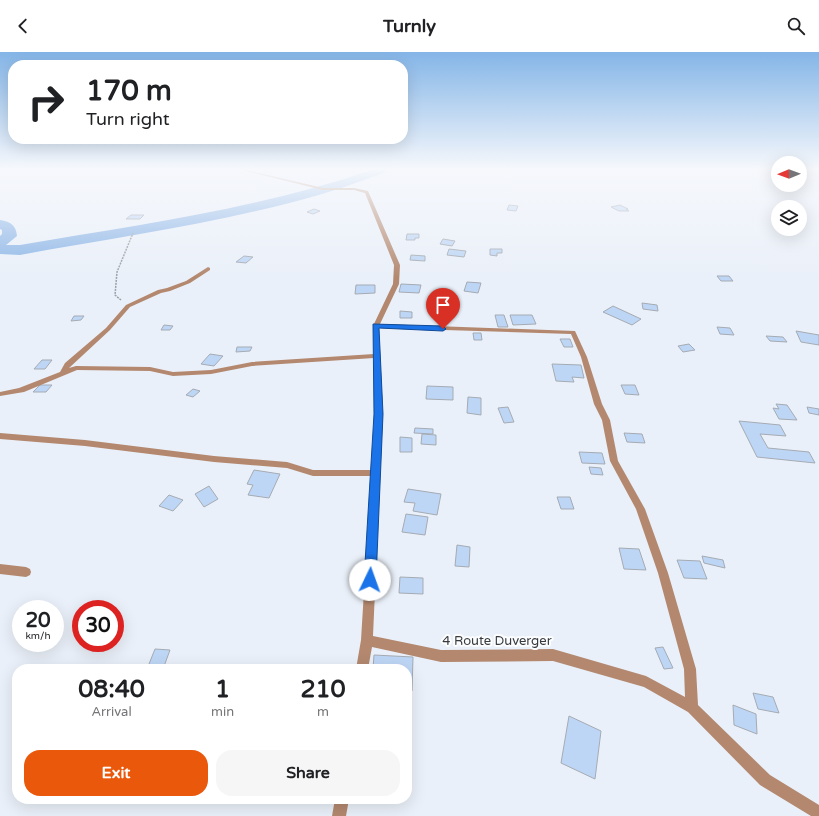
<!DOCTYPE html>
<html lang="en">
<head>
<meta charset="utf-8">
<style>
	body { margin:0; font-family:"Varela Round",sans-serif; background:#f6f6f6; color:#202124; height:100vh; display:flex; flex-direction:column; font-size:15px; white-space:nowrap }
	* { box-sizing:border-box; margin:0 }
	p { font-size:13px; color:#757577 }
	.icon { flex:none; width:22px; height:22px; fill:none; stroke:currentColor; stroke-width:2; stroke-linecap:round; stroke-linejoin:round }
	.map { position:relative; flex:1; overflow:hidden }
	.panel { position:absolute; left:12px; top:612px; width:400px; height:140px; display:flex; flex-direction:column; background:#fff; border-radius:16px; box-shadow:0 4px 16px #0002 }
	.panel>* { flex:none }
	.hud { position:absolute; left:8px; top:8px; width:400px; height:84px; border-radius:16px; box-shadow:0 4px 16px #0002; background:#fff; color:#202124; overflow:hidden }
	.needle { width:26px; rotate:269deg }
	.fabs { position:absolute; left:771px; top:104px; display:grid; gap:8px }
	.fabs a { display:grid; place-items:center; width:36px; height:36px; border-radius:50%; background:#fff; box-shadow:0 4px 16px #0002; font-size:20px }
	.speed { position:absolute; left:12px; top:548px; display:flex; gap:8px; font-size:20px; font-weight:700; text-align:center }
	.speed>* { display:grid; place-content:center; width:52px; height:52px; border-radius:50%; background:#fff; box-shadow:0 4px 16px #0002; line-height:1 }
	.speed small { font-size:10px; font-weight:400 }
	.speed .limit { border:6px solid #d22; background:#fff; color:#111 }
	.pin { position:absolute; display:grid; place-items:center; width:34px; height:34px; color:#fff; margin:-41px -17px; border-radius:50% 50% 50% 0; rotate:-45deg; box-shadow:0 0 4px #0007 }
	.pin .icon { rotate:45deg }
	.me { position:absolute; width:44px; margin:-22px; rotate:3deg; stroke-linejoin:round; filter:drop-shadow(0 0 3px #0008) }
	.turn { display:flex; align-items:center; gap:14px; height:84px; padding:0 12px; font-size:18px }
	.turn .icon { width:52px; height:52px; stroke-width:2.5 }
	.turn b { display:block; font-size:28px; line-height:34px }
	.eta { display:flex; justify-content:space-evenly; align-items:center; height:68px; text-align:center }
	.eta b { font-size:24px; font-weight:700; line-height:28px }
	.action { display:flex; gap:8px; margin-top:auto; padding:8px 12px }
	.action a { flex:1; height:46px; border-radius:16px; background:#ea580c; color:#fff; font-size:16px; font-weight:700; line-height:46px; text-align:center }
	.action a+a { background:#f6f6f6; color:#202124 }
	header { display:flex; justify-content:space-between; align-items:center; height:52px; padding:0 12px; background:#fff; font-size:18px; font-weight:700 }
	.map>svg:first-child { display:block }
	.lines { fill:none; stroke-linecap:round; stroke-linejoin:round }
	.river { fill:#8eb6e6; fill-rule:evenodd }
	.building { fill:#bed6f5; stroke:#a5abb3 }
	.path { stroke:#9ba0a6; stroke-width:1.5; stroke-dasharray:2 1; stroke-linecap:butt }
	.street { fill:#b3886f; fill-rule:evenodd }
	.route { fill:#1a73e8; stroke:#114b97 }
	.labels { text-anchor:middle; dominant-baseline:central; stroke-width:4; stroke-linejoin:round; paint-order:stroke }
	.near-street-label { font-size:13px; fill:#393c3f; stroke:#fcfdff }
</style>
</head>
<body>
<header><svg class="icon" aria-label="back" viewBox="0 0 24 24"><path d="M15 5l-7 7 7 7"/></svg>Turnly<svg class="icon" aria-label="search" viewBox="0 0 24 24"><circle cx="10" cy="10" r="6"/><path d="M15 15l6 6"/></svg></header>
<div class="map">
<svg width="819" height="764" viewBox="0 0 819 764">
	<rect width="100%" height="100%" fill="#eaf0f9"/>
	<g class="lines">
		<!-- river -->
		<path class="river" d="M372 118H388L386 120C357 131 327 141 297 149 206 173 113 186 20 203L0 202V184L2 182V178L0 177V168C11 170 16 173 17 184L6 193H20C139 173 257 157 372 118Z"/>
	</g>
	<!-- building -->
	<g class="building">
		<polygon points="509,153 518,154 516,159 507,158"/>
		<polygon points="620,153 628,157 626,157 629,159 619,159 611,155"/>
		<polygon points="314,157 320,159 313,162 307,160"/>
		<polygon points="131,163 144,163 140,167 126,167"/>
		<polygon points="407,182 419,182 419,186 415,186 415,188 406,188"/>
		<polygon points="443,187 455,189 452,194 440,192"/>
		<polygon points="449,197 466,199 464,205 447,203"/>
		<polygon points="490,197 502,197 502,201 497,201 497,204 490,203"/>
		<polygon points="411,203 425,204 425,209 410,208"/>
		<polygon points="244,204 253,205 246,211 236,210"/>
		<polygon points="717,224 729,224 733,229 721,229"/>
		<polygon points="467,230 481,231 478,241 464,239"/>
		<polygon points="401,232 421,233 419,241 399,240"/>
		<polygon points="356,233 375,233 375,241 355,242"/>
		<polygon points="642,251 657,253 658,259 643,257"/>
		<polygon points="613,254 641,267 632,273 603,260"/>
		<polygon points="400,259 412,260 412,266 400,266"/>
		<polygon points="495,263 504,263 508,275 498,275"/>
		<polygon points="510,263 532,263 536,272 513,273"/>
		<polygon points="74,264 84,264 81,268 71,269"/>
		<polygon points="164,273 173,274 170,278 161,278"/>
		<polygon points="717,275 730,276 734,283 720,282"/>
		<polygon points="796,279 819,283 819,293 801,290"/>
		<polygon points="473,281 481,281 482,288 474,288"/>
		<polygon points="766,284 783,285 787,290 770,289"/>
		<polygon points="560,287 570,287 573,295 564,295"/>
		<polygon points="689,292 695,298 683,300 678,294"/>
		<polygon points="237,295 252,295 250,299 236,300"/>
		<polygon points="210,302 223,304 214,314 201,312"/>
		<polygon points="42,308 52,308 45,317 34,317"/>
		<polygon points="552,312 581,313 584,326 572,325 574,330 556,329"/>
		<polygon points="40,333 52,333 46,340 33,340"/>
		<polygon points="621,333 635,333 639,343 625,342"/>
		<polygon points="427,334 453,335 453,348 426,347"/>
		<polygon points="193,337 200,339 193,345 186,343"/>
		<polygon points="468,345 481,346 481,363 467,361"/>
		<polygon points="776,352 787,353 797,368 779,367 773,356 779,357"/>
		<polygon points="508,355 514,370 504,371 498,356"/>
		<polygon points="807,355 819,357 819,363 809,361"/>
		<polygon points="739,369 780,373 786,384 760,382 768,396 809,400 815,411 757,405"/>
		<polygon points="415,376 433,377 433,382 414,381"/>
		<polygon points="624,381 642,382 645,391 627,390"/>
		<polygon points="422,382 436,383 436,393 421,392"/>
		<polygon points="400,385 412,386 412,400 400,400"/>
		<polygon points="579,400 602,401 605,412 582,411"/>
		<polygon points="589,415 601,416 603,423 591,422"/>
		<polygon points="254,418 280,422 269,446 248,443 253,433 247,432"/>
		<polygon points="209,434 218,447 204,455 195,442"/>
		<polygon points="408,437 441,442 437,463 413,459 415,451 404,450"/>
		<polygon points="169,443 183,448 173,459 159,454"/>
		<polygon points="557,445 570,445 574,457 561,457"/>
		<polygon points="406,462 428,465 425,483 402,480"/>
		<polygon points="457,493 470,495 469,515 455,514"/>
		<polygon points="619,496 639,497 646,518 624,517"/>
		<polygon points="702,504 723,508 725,516 704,511"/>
		<polygon points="677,508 700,509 707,527 684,526"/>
		<polygon points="400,525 423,526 423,542 399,541"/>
		<polygon points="663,595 673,616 664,617 655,596"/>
		<polygon points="155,597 170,598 163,617 147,617"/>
		<polygon points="374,603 413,605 412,639 407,638 407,617 373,617"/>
		<polygon points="753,641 773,645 779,661 758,657"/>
		<polygon points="733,653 756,662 757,682 734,673"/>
		<polygon points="569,664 601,679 595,727 561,711"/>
	</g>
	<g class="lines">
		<!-- path -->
		<polyline class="path" points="121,248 115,243 117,220 133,181"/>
		<!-- street -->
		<g class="street">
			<path d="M242 118H247L323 136H354L368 139 400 213 399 232 380 272 575 279 587 305 602 352 610 368 618 409 645 457 668 521 696 617 698 653 770 723 819 753V764H811L760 733 688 660 644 635 553 609 441 610 372 595 368 617H356L361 588 371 424H313L287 416 214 410 85 394 0 387V381L85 388 214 404 287 410 313 418H372L375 361 374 306 252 314 211 322 173 324 150 319 77 318 24 340 0 344V340L19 336 60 320 65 311 106 276 126 253 158 238 167 236 186 229 208 215 210 216V218L190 231 170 239 161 241 130 255 110 278 69 316 76 314 150 315 173 320 211 318 252 310 374 302 373 274 393 232 394 213 365 141 354 138H323ZM379 276 571 282 581 305 594 352 602 368 610 409 636 457 658 521 684 617 685 645 646 624 553 597 441 598 373 584 383 361Z"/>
			<polygon points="0,512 26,515 30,517 31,520 30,523 26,525 0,522"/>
			<polygon points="335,747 349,747 346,764 332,764"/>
		</g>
	</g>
	<!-- sky -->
	<linearGradient id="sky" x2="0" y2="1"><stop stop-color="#84b5e7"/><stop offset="0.52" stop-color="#f6f8fc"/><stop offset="1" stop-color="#f6f8fc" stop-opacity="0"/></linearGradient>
	<rect width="819" height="225" fill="url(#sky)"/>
	<!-- route -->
	<polygon class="route" points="373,272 443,274 446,277 443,279 379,276 383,362 376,528 374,531 370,533 366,531 364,528 374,362"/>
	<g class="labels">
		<!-- near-street labels -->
		<g class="near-street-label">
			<text x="497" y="589">4 Route Duverger</text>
		</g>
	</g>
</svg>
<div class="fabs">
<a><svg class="needle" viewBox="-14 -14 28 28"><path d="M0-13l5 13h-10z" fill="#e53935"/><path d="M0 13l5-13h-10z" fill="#757577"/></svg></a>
<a><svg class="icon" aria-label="layers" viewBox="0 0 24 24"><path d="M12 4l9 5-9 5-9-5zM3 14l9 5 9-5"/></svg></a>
</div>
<div class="speed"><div>20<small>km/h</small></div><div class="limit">30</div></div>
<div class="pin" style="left:443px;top:277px;background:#d93025"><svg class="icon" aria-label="arrive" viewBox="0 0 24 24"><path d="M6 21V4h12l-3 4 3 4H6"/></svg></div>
<svg class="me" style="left:370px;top:528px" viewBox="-20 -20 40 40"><circle r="19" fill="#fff"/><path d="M0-13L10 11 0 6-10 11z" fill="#1a73e8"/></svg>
<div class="hud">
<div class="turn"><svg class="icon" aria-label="right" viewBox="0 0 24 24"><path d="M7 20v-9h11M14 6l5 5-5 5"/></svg><div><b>170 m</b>Turn right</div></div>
</div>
<section class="panel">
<div class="eta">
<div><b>08:40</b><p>Arrival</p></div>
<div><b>1</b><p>min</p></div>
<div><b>210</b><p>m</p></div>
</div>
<div class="action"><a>Exit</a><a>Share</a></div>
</section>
</div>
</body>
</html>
